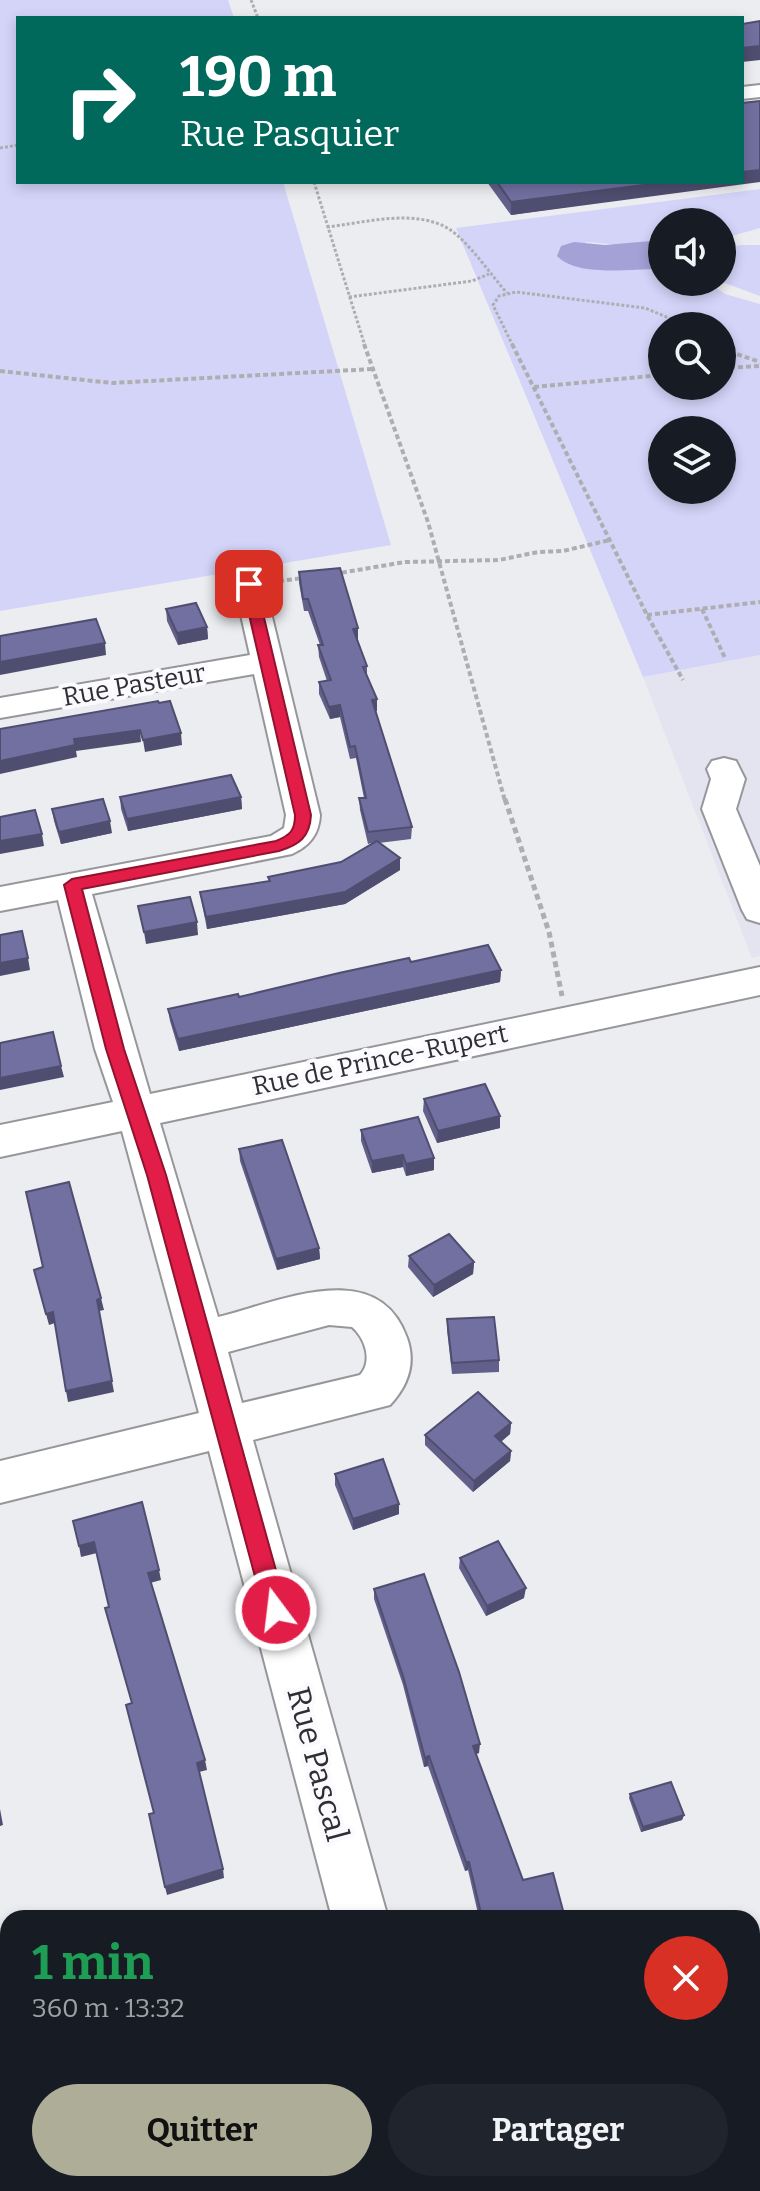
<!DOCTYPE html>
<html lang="fr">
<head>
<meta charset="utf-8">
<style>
	body { margin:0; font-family:Bitter,serif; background:#20242c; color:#f1f3f6; height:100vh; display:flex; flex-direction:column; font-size:30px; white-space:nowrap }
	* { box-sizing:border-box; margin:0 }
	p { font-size:26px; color:#9ea1a6 }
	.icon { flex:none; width:44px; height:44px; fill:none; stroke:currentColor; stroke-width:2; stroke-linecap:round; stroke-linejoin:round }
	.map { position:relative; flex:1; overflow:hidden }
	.side { position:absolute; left:0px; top:1910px; width:760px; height:282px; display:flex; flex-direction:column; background:#171b24; border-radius:24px 24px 0 0; box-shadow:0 4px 12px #0003 }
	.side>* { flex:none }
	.top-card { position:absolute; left:16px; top:16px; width:728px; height:168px; border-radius:0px; box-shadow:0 4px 12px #0003; background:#00695c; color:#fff; overflow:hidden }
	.controls { position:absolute; left:648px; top:208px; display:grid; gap:16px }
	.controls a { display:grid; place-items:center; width:88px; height:88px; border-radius:50%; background:#171b24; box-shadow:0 4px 12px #0003; font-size:40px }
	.pin { position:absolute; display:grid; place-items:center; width:68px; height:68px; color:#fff; margin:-34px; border-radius:16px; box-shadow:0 4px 12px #0006 }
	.me { position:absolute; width:88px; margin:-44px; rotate:345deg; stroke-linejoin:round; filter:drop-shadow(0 0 6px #0008) }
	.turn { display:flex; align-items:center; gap:28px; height:168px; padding:0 32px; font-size:36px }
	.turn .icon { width:104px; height:104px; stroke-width:2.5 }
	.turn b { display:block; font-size:56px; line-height:68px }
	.round { display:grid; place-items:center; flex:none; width:84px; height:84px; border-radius:42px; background:#20242c }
	.head { display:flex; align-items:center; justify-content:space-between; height:136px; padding:0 32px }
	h1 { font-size:48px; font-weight:700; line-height:60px; color:#1e9e55 }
	.primary-button { display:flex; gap:16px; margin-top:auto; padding:16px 32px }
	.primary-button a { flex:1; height:92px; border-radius:48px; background:#aead98; color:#111; font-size:32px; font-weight:700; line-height:92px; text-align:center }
	.primary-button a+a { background:#20242c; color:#f1f3f6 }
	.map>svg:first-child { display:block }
	.built { fill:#e4e4f0 }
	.green { fill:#d4d4f9; fill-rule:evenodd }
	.water { fill:#a3a1d5 }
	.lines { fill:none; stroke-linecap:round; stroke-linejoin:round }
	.minor-casing { stroke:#97979b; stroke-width:4 }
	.path-far2 { stroke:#aeaeb2; stroke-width:3; stroke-dasharray:3 2; stroke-linecap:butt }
	.path-far1 { stroke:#aeaeb2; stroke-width:4; stroke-dasharray:5 3; stroke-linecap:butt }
	.path { stroke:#aeaeb2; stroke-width:5; stroke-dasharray:6 4; stroke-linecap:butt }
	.minor { fill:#fff; fill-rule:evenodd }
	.wall { fill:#62608a }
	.shaded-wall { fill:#504e70 }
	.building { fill:#7270a0; stroke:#504e70; stroke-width:2 }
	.route { fill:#e11d48; stroke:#92132f; stroke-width:2 }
	.labels { text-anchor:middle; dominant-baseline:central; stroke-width:8; stroke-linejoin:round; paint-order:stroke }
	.street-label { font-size:26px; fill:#2f2f31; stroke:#fafaff }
	.near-street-label { font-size:32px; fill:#2f2f31; stroke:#fafaff }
</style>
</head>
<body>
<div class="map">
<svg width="760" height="2191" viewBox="0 0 760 2191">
	<rect width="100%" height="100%" fill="#ecedf1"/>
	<!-- built -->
	<polygon class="built" points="760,655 760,956 752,958 643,677"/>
	<!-- green -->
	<g class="green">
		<polygon points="0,0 228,0 234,18 18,18 18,182 283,182 391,545 0,611"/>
		<path d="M760 189V228L722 239V222H662V240L621 245 586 242 584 268 662 269V282H707L725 294 760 304V655L643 677 456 228ZM662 326H722V386H662ZM662 430H722V490H662Z"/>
		<polygon points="740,245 760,245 760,296 722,282 722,251"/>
	</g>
	<!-- water -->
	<path class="water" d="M662 240V269C634 268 578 278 557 256L561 246 574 242 605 245Z"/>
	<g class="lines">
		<!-- minor casing -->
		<g class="minor-casing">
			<g id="minor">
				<polygon points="760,85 760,97 742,99 742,87"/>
				<path d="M249 575 260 578 264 584 320 815C319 835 309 846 292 854L92 894 150 1094 760 967V995L160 1123 218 1317C279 1302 378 1255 407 1338 416 1363 408 1386 390 1405L253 1440 388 1918H332L209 1451 0 1503V1461L199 1413 122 1131 0 1157V1125L113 1102 95 1049 58 900 0 911V887L271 836 284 828 286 815 254 674 0 718V698L250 655 234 584 238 578ZM329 1325 352 1327C365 1338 373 1361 360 1375L242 1403 228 1352Z"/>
				<polygon points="724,758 736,761 745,779 736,809 760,866 760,923 747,919 742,910 702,809 711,779 707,769 712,761"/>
				<polygon points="30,2184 109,2184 106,2191 27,2191"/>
				<polygon points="403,2184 463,2184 464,2191 404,2191"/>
			</g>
		</g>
		<!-- path-far2 -->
		<g class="path-far2">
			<polyline points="251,0 258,18"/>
			<polyline points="0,148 18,145"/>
			<polyline points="314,182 365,346"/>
			<path d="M327 227C363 223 415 208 449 229 468 241 491 275 507 293"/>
			<polyline points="349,297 472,281 489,274"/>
			<polyline points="513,346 493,305 499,296 516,292 645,308 688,326"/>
		</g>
		<!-- path-far1 -->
		<g class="path-far1">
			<polyline points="364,344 428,522 505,801"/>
			<polyline points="512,344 647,615 683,680"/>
			<polyline points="722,349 760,362"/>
			<polyline points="722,368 760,366"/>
			<polyline points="0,371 112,383 373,369"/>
			<polyline points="534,387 662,375"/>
			<polyline points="334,574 405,562 499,560 538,552 563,551 610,540"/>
			<polyline points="279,581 304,578"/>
			<polyline points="702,609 725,658"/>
			<polyline points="647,615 760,602"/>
		</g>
		<!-- path -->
		<polyline class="path" points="505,799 549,932 562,996"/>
		<!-- minor -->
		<use href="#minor" class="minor"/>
	</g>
	<!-- wall -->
	<g class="wall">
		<polygon points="487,182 742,182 511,215"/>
		<polygon points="299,572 358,628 358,640 367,666 367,677 377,711 375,711 412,827 411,839 379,843 400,858 400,870 345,904 207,929 202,904 200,892 269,881 268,877 341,862 372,843 368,844 360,810 359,798 364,798 356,758 350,759 340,717 330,719 319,694 319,682 327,681 319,657 318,645 320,645 308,611 304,611 299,583"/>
		<polygon points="166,609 207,627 208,639 178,645 167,621"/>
		<polygon points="120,797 241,797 242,809 128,831 121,809"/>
		<polygon points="52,809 112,833 61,844 54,821"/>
		<polygon points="411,962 501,970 500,982 179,1051 170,1021 168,1009 239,997"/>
		<polygon points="424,1099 500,1116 500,1128 437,1143 423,1111"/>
		<polygon points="361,1130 434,1158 434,1170 406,1176 403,1167 372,1173 361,1141"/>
		<polygon points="239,1149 319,1248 320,1259 277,1270 240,1161"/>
		<polygon points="409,1256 474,1262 473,1274 433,1297 408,1267"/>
		<polygon points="447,1319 499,1360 499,1372 452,1374 447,1330"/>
		<polygon points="511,1423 510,1434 501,1442 511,1451 510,1461 473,1492 425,1445 425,1435"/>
		<polygon points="335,1474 399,1504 399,1514 353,1530 335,1485"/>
		<polygon points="460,1558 524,1598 486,1616 459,1568"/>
		<polygon points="374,1589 479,1753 476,1754 523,1880 565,1918 479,1918 468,1870 465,1871 428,1766 424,1767 403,1685 374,1599"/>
		<polygon points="630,1794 684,1815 682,1820 641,1832 629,1798"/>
		<polygon points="562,2184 628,2184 630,2191 564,2191"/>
	</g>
	<!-- shaded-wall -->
	<g class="shaded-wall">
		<polygon points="760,46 760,60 742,62 742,48"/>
		<polygon points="760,170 760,182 511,215 511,202 667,182 742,182 742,172"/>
		<polygon points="207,627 208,639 178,645 177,633"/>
		<polygon points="358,628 358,640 353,629"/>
		<polygon points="105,643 106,655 0,675 0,662"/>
		<polygon points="377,699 377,711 372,712 372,700"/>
		<polygon points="340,705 340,717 330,719 329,707"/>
		<polygon points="140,730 141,742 76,751 77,757 0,774 0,761 74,739"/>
		<polygon points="181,733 182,745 145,752 143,740"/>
		<polygon points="241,797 242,809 128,831 127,819"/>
		<polygon points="110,821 112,833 61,844 59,832"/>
		<polygon points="42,834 44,846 0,854 0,841"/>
		<polygon points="400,858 400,870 345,904 207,929 206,917"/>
		<polygon points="197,922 198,935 146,944 144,932"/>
		<polygon points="28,958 30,970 0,976 0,963"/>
		<polygon points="501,970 500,982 179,1051 178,1039"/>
		<polygon points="61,1066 64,1077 0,1090 0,1078"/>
		<polygon points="500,1116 500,1128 437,1143 438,1131"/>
		<polygon points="403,1155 403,1167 372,1173 372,1161"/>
		<polygon points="434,1158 434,1170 406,1176 406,1164"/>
		<polygon points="319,1248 320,1259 277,1270 276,1259"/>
		<polygon points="474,1262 473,1274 433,1297 434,1285"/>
		<polygon points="101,1298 104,1310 99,1311 114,1392 68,1402 66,1391 97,1300"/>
		<polygon points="53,1312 55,1323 49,1325 46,1314"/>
		<polygon points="511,1423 510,1434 494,1447 495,1436"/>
		<polygon points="511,1451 510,1461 473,1492 474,1481"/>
		<polygon points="399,1504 399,1514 353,1530 353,1519"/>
		<polygon points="94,1542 97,1553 81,1557 79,1546"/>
		<polygon points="159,1570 161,1580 150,1583 148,1573"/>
		<polygon points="526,1588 524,1598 486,1616 487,1606"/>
		<polygon points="480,1744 479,1753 472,1755 473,1746"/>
		<polygon points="429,1756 428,1766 424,1767 425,1758"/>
		<polygon points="205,1760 207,1770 199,1772 197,1763"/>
		<polygon points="0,1809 3,1825 0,1826"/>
		<polygon points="684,1815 682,1820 641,1832 643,1827"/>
		<polygon points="466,1862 469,1862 468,1870 465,1871"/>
		<polygon points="223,1869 224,1878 167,1895 165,1887"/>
		<polygon points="8,2090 8,2098 0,2100 0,2092"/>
	</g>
	<!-- building -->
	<g class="building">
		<polygon points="760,21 760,46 742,48 742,24"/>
		<polygon points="760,101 760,170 742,172 742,103"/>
		<polygon points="497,182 667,182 511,202"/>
		<polygon points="340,568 358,628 353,629 367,666 363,667 377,699 372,700 412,827 368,832 359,798 366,798 355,746 350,747 340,705 329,707 319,682 331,680 318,645 323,645 308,599 303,599 299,572"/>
		<polygon points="196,603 207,627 177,633 166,609"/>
		<polygon points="96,619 105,643 0,662 0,636"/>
		<polygon points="158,701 159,703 170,701 181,733 143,740 140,730 74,739 75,745 0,761 0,729"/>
		<polygon points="231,775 241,797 127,819 120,797"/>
		<polygon points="103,799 110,821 59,832 52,809"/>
		<polygon points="35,810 42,834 0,841 0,817"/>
		<polygon points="377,841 400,858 345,892 206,917 200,892 270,881 268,877 341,862"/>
		<polygon points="190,897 197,922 144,932 138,906"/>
		<polygon points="22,931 28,958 0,963 0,935"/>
		<polygon points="488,945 501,970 178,1039 168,1009 238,994 239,997 339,973 409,958 411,962"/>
		<polygon points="53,1032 61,1066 0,1078 0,1043"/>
		<polygon points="485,1084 500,1116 438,1131 424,1099"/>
		<polygon points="418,1117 434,1158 406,1164 403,1155 372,1161 361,1130"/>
		<polygon points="282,1140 319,1248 276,1259 239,1149"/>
		<polygon points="69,1182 101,1298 97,1300 112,1381 66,1391 53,1312 46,1314 34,1270 43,1267 26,1192"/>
		<polygon points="449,1234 474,1262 434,1285 409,1256"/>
		<polygon points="494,1317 499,1360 452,1363 447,1319"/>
		<polygon points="478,1392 511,1423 495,1436 511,1451 474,1481 425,1435"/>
		<polygon points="383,1459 399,1504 353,1519 335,1474"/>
		<polygon points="142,1502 159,1570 148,1573 205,1760 197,1763 223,1869 165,1887 149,1814 154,1813 126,1705 132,1703 105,1608 109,1607 94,1542 79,1546 73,1521"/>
		<polygon points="498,1541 526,1588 487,1606 460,1558"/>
		<polygon points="424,1574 459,1672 480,1744 473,1746 523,1880 553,1873 565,1918 482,1918 469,1862 466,1862 429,1756 425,1758 403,1676 374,1589"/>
		<polygon points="671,1782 684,1815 643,1827 630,1794"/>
		<polygon points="8,2026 8,2090 0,2092 0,2028"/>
		<polygon points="565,2184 628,2184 630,2191 567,2191"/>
	</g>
	<!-- route -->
	<path class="route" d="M249 580 256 584 311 815C310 837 299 845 279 851L82 889 124 1049 166 1175 287 1610 284 1617 276 1620 268 1617 264 1610 147 1175 106 1049 64 885 72 879 276 841C290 835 295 831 295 815L242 584Z"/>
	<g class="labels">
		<!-- street labels -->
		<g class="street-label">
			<text transform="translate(134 685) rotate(-10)">Rue Pasteur</text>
			<text transform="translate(380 1060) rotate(-12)">Rue de Prince-Rupert</text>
		</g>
		<!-- near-street labels -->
		<g class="near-street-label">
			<text transform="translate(318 1764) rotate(75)">Rue Pascal</text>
		</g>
	</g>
</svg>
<div class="controls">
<a><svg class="icon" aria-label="sound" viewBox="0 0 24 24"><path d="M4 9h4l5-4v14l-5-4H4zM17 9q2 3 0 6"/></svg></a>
<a><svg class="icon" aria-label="search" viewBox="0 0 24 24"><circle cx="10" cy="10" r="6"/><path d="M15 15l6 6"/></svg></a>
<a><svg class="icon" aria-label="layers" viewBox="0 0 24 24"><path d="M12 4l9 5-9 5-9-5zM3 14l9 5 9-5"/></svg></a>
</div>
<div class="pin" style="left:249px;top:584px;background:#d93025"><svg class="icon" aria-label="arrive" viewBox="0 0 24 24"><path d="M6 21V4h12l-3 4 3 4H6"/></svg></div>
<svg class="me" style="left:276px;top:1610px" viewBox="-20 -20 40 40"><circle r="17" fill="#e11d48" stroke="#fff" stroke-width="3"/><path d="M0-11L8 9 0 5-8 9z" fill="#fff"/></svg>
<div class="top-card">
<div class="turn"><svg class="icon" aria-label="right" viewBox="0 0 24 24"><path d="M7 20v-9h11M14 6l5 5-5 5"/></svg><div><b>190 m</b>Rue Pasquier</div></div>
</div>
<section class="side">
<div class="head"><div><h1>1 min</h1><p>360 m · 13:32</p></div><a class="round" style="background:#d93025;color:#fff"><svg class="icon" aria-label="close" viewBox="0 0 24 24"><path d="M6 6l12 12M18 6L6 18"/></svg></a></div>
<div class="primary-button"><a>Quitter</a><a>Partager</a></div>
</section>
</div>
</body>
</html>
